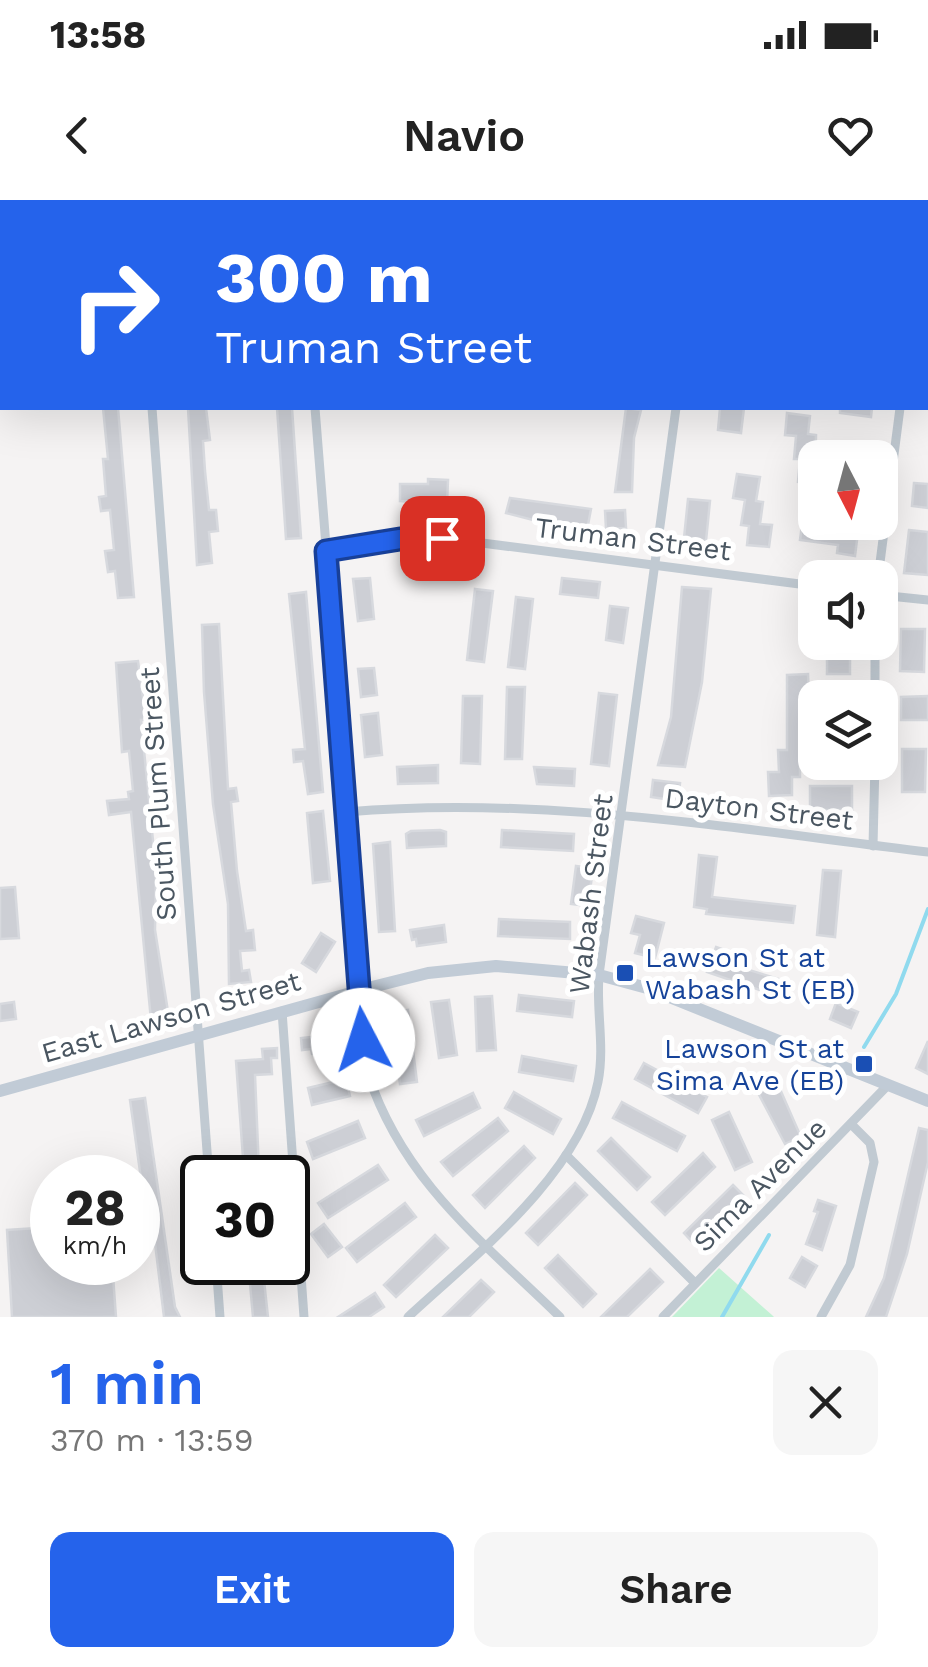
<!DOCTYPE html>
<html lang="en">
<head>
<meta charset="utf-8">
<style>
	body { margin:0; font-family:"Work Sans",sans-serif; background:#f6f6f6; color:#222; height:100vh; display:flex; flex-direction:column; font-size:38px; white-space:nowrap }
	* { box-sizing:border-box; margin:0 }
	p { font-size:32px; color:#767676 }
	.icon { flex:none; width:55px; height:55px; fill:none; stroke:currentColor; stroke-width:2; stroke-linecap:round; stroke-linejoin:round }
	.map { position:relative; height:1117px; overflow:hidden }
	.drawer { display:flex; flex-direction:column; background:#fff; flex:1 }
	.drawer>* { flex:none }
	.top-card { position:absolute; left:0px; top:0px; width:930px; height:210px; box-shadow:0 10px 40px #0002; background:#2563eb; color:#fff; overflow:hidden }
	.needle { width:65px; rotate:174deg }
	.fabs { position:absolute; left:798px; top:240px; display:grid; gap:20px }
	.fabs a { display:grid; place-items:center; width:100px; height:100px; border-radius:20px; background:#fff; box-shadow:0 10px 40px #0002; font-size:50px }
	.speed { position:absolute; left:30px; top:955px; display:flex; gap:20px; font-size:50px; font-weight:700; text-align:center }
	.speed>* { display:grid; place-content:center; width:130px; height:130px; border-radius:50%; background:#fff; box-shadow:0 10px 40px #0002; line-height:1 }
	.speed small { font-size:25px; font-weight:400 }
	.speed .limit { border:5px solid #111; border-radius:15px; background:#fff; color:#111 }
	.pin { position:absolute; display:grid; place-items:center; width:85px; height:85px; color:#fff; margin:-42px; border-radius:20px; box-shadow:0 5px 15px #0006 }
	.me { position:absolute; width:110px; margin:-55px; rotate:355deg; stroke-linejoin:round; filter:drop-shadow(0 0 8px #0008) }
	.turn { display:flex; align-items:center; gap:35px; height:210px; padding:0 50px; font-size:45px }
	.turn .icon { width:130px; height:130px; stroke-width:2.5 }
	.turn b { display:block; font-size:70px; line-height:85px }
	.round { display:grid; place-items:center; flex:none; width:105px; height:105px; border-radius:20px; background:#f6f6f6 }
	.summary { display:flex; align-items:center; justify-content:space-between; height:170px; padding:0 50px }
	h1 { font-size:60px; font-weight:600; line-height:75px; color:#2563eb }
	.button { display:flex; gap:20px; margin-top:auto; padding:20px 50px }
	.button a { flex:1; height:115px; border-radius:20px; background:#2563eb; color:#fff; font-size:40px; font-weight:600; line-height:115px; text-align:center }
	.button a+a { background:#f6f6f6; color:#222 }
	.status { display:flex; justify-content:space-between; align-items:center; height:70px; padding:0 50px; background:#fff; direction:ltr }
	.status svg { height:28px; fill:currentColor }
	header { display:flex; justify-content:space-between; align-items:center; height:130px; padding:0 50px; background:#fff; font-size:45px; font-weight:600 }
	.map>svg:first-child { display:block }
	.green { fill:#c3f1d5 }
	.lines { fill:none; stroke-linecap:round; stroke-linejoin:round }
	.stream { stroke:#90daee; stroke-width:4 }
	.building { fill:#cdcfd5; stroke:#d7d9de; stroke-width:2.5 }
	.street { stroke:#c1cad2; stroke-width:9 }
	.secondary { stroke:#c1cbd6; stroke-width:12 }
	.route-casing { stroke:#184099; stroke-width:25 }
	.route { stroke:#2563eb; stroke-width:18 }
	.transit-dot { fill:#1a4fb4; stroke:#fff; stroke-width:4 }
	.labels { text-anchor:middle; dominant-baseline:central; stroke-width:10; stroke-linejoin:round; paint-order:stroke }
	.street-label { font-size:28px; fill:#4a5661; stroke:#fff }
	.transit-label { font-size:28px; fill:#164399; stroke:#fff; text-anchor:start }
</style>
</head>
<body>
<div class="status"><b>13:58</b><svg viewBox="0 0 49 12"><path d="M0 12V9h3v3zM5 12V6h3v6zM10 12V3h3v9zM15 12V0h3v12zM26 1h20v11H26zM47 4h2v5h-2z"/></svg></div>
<header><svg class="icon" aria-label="back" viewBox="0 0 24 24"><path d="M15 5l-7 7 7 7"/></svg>Navio<svg class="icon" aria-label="heart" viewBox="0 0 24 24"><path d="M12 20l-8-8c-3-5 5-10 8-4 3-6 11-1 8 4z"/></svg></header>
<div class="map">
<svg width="928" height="1117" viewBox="0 0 928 1117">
	<rect width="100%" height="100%" fill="#f5f3f3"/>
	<!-- green -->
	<polygon class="green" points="719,1068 772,1115 774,1117 672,1117"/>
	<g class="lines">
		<!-- stream -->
		<g class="stream">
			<polyline points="795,0 806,2"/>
			<polyline points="864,847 896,794 928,709"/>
			<polyline points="722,1117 769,1035"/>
		</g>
	</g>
	<!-- building -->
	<g class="building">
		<polygon points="103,208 118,208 134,397 118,398 115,371 108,372 105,351 114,350 110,310 101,311 99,297 106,296 103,259 108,259"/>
		<polygon points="188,208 206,208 210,240 203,241 205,271 209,310 216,310 218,331 209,332 212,363 197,365"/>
		<polygon points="277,208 292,208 301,338 286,339"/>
		<polygon points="626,208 641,210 634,238 632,292 615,292"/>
		<polygon points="720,208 744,208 741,233 718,230"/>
		<polygon points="840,208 872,208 871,217 840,213"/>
		<polygon points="787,213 810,216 808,234 816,235 815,284 798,282 800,259 794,259 796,236 785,235"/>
		<polygon points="737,274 760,277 756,301 763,302 760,324 772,325 769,347 747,345 749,326 741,325 745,300 733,298"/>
		<polygon points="428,279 448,280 447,305 400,301 400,284 428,284"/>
		<polygon points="914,283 928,284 928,308 912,306"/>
		<polygon points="510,298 591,309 588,325 537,321 506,313"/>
		<polygon points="688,299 710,301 706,341 684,338"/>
		<polygon points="625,310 626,328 606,329 605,311"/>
		<polygon points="803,317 815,318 818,327 858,332 855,356 837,353 838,345 800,340"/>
		<polygon points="909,330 928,332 928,375 904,373"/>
		<polygon points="370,378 374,419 358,421 353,379"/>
		<polygon points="562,378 600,382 598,398 560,394"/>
		<polygon points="682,387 711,389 702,482 685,567 658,565 671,517"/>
		<polygon points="475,389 493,391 484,462 467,460"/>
		<polygon points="306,392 323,592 308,594 303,561 294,562 293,550 305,549 289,394"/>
		<polygon points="516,397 533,399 525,469 508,467"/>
		<polygon points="610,406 628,408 623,443 606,440"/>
		<polygon points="219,424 228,589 236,588 238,601 231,602 237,671 246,731 253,730 255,750 240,751 242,771 249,770 251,782 229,784 228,704 213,604 204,492 202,425"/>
		<polygon points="901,429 925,429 924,472 900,471"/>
		<polygon points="820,442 839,442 839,452 850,452 850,474 827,474 827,452 820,452"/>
		<polygon points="138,461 146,520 141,520 156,671 155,730 169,818 151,820 131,612 109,615 107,601 129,599 128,592 133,591 129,551 122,552 116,463"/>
		<polygon points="374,468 377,495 361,497 358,469"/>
		<polygon points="808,474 811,551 800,551 800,577 792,577 792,595 769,596 768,572 779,572 778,550 787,550 787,475"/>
		<polygon points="507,487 525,487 522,559 505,559"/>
		<polygon points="599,493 617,495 609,566 591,564"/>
		<polygon points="463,496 482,496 480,564 461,563"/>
		<polygon points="928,496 928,520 901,520 901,497"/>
		<polygon points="378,513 382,555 365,557 361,515"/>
		<polygon points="902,549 926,549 925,592 902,592"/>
		<polygon points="438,565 438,583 398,584 397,567"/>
		<polygon points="534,567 575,569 574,586 537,584"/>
		<polygon points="653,580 680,583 678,601 651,597"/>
		<rect x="810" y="586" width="42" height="24"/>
		<polygon points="323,611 330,681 313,683 307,613"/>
		<polygon points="440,630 446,632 446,646 407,648 406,634 411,631"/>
		<polygon points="502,630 574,634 573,651 501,647"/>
		<polygon points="390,642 395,731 379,732 373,644"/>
		<polygon points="699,655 717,657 712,697 795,706 793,723 706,714 707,709 694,707"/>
		<polygon points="576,666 593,668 588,706 571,704"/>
		<polygon points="823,670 841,671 835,737 817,735"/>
		<polygon points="15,687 19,738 0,739 0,688"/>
		<polygon points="636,716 664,723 655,758 635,753 640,735 631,733"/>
		<polygon points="499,719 570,722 570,739 498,736"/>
		<polygon points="444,725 446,742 417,746 416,739 412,740 410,730"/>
		<polygon points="321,733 335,742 316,772 302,763"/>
		<polygon points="716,747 733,753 729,764 792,783 786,799 707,772"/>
		<polygon points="519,795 574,801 572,817 517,811"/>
		<polygon points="492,796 496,850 477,851 475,797"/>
		<polygon points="449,800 457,855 439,858 431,802"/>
		<polygon points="14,802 16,819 0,821 0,804"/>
		<polygon points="836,803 858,812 851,828 830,819"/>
		<polygon points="408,810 417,882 400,884 391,812"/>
		<polygon points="339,834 340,851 312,854 311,849 302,850 301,838"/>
		<polygon points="928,841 928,874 916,868"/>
		<polygon points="277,848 277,858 271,858 272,874 255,875 259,971 244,972 236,861 263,859 262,849"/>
		<polygon points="522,856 576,866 573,881 519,872"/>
		<polygon points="644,863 707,897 698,913 635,879"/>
		<polygon points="346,879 350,896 312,905 308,888"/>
		<polygon points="776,880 801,937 785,944 756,889"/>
		<polygon points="514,892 561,919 553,934 505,908"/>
		<polygon points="473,893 480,908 424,936 416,920"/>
		<polygon points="145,898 175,1107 180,1117 164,1117 154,1035 149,1036 130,900"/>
		<polygon points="622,902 685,936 677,951 613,918"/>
		<polygon points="729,912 752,962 735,970 712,920"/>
		<polygon points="498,918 508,931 453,976 441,962"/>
		<polygon points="358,921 365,938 313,959 307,942"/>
		<polygon points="919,928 928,930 928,962 907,1054 886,1117 866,1117 884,1078"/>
		<polygon points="611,938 650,977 637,990 598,951"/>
		<polygon points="524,946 535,958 485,1008 473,995"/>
		<polygon points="703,953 715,967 665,1015 652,1002"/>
		<polygon points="378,965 388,980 328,1018 318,1003"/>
		<polygon points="575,983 587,995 538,1045 526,1033"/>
		<polygon points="733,985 746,998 696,1046 684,1033"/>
		<polygon points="818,1000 836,1006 822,1050 806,1044 818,1012 814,1011"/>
		<polygon points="405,1003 416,1017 357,1062 346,1048"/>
		<polygon points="324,1024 342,1047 328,1057 311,1034"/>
		<polygon points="52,1027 52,1062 112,1062 116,1117 12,1117 7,1030"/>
		<polygon points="435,1035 448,1048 396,1097 384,1085"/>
		<polygon points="558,1055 596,1094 583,1107 545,1068"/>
		<polygon points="802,1057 817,1066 805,1087 790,1078"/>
		<polygon points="248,1062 262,1062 268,1117 253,1117"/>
		<polygon points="650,1069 663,1082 627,1117 601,1117"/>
		<polygon points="481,1080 494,1092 469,1117 443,1117"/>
		<polygon points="375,1093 384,1107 369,1117 338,1117"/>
	</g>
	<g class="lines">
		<!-- street -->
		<g class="street">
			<polyline points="139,2 139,0"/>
			<polyline points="152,208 209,978"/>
			<path d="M315 208 368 874C403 981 482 1041 560 1117"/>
			<polyline points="327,351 400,339 459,340 815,386"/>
			<polyline points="878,378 900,208"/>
			<polyline points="880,395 928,400"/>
			<polyline points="875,498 875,442"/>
			<path d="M346 612C541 595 735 629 928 652"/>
			<polyline points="873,646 875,562"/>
			<polyline points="282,811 304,1117"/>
			<polyline points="566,955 695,1083"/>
			<polyline points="216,1062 220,1117"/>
			<path d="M408 1117C474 1056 580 974 598 882 605 846 596 811 599 775L676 208"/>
			<polyline points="663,1117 888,885"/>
			<polyline points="821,1117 850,1065 874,962 870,943 851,924"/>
		</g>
		<!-- secondary -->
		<polyline class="secondary" points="0,891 376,786 428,773 496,766 599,775 647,788 928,901"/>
	</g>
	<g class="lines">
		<!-- route casing -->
		<g class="route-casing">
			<polyline id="route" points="363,840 326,351 400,339 442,338"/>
		</g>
		<!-- route -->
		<use href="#route" class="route"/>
	</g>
	<!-- markers -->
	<g class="transit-dot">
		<rect x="615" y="763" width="20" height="20" rx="5"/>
		<rect x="854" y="854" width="20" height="20" rx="5"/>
	</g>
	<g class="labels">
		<!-- street labels -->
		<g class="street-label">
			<text transform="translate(633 339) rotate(7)">Truman Street</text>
			<text transform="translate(158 594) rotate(-94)">South Plum Street</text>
			<text transform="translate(759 609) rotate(7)">Dayton Street</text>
			<text transform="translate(591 694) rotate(-83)">Wabash Street</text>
			<text transform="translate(171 817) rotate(-16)">East Lawson Street</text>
			<text transform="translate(760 985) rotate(-45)">Sima Avenue</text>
		</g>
		<!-- transit labels -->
		<g class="transit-label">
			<text x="645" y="757">Lawson St at<tspan x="645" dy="32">Wabash St (EB)</tspan></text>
			<text x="844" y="848" text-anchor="end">Lawson St at<tspan x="844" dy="32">Sima Ave (EB)</tspan></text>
		</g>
	</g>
</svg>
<div class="fabs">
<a><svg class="needle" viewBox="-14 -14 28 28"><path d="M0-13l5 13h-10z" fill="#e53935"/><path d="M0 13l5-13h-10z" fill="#767676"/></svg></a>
<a><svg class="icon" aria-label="sound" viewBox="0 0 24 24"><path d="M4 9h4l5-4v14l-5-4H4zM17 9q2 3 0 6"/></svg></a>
<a><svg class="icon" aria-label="layers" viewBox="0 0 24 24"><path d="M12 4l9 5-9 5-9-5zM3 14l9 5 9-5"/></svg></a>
</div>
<div class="speed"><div>28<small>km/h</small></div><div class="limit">30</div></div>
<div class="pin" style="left:442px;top:338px;background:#d93025"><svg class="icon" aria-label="arrive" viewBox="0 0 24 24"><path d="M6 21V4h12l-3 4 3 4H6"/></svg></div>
<svg class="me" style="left:363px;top:840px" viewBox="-20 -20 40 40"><circle r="19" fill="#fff"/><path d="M0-13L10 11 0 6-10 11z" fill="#2563eb"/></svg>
<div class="top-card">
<div class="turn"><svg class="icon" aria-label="right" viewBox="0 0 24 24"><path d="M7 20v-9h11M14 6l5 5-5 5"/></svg><div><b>300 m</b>Truman Street</div></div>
</div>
</div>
<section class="drawer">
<div class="summary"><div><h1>1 min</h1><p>370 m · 13:59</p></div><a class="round"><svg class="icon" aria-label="close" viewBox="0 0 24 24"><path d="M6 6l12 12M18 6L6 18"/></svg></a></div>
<div class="button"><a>Exit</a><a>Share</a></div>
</section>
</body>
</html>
